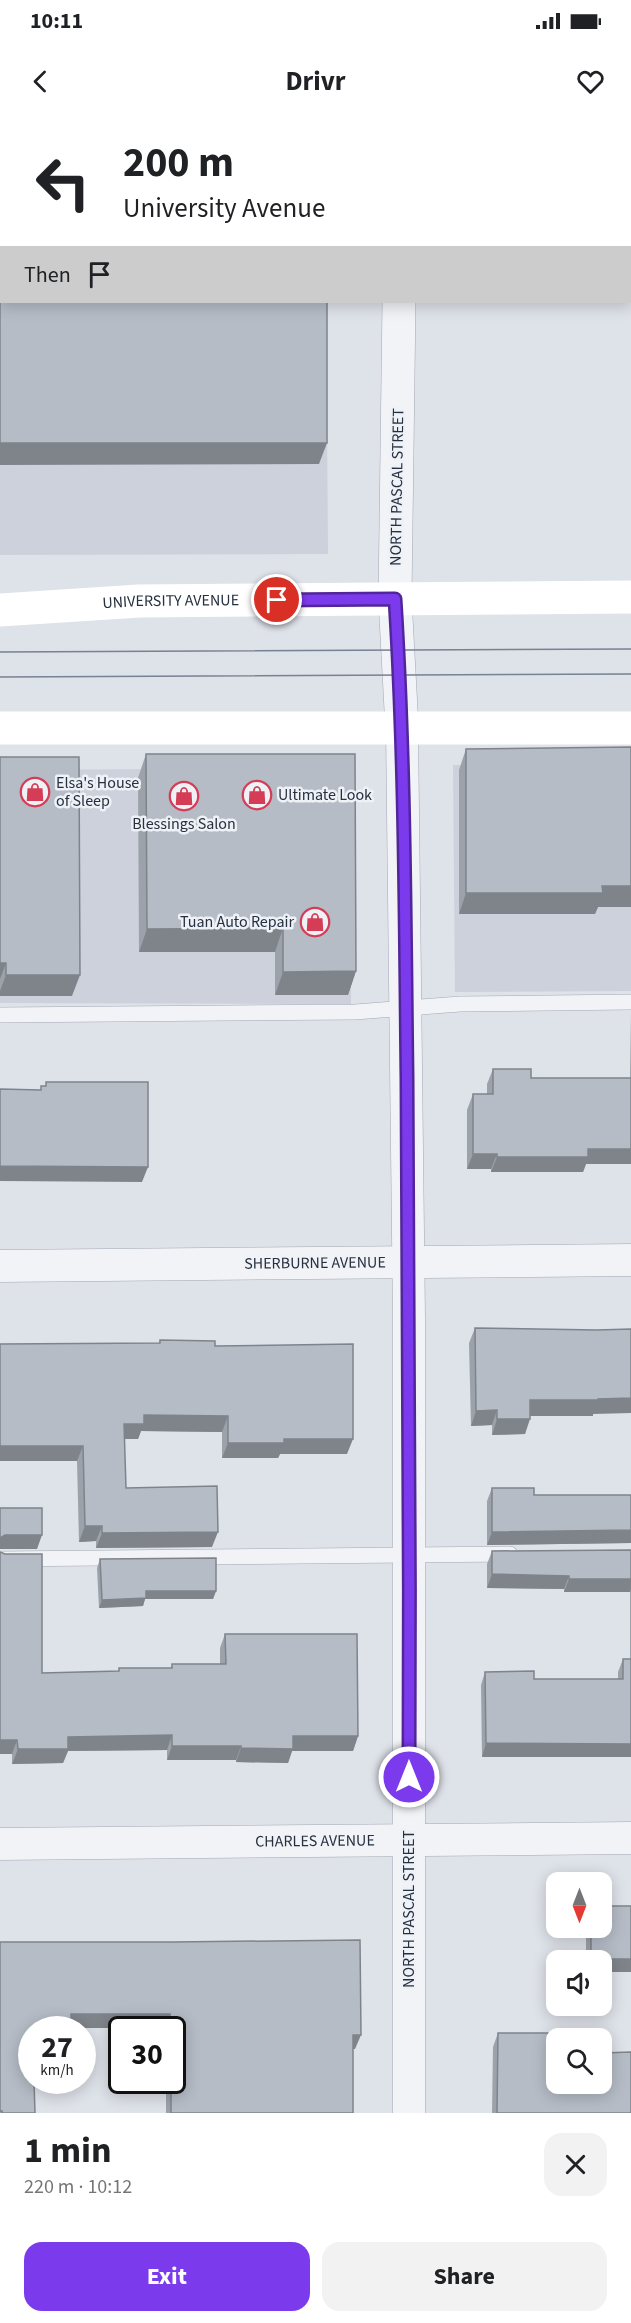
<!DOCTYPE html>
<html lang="en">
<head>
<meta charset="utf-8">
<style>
	body { margin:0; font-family:"Source Sans 3",sans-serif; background:#f2f2f2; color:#202124; height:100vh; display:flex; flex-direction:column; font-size:22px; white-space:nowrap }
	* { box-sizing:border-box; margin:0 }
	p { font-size:20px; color:#757577 }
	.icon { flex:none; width:33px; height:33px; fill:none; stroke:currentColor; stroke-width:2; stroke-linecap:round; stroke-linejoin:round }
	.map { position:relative; height:1993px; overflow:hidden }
	.details { display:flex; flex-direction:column; background:#fff; flex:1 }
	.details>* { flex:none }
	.banner { position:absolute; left:0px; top:0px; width:632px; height:183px; box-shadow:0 3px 15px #0003; background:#fff; color:#202124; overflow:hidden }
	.needle { width:39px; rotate:180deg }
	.fabs { position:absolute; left:546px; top:1752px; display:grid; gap:12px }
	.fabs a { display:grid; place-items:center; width:66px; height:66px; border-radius:12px; background:#fff; box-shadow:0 3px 15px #0003; font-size:30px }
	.speed { position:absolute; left:18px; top:1896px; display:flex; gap:12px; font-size:30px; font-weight:700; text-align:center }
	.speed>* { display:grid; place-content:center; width:78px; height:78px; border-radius:50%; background:#fff; box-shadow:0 3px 15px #0003; line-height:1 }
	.speed small { font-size:15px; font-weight:400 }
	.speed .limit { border:3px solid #111; border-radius:9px; background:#fff; color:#111 }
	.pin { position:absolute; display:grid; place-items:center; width:51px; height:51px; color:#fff; margin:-26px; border:3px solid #fff; border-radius:50%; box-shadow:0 2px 6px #0007 }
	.me { position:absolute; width:66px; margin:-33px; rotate:0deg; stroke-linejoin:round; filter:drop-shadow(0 0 4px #0008) }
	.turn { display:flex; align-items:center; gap:21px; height:126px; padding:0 24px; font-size:27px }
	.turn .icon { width:78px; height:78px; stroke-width:2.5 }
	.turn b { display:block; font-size:42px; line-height:51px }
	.then { display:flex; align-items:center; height:57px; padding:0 24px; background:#0003; gap:12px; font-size:22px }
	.round { display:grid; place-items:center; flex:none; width:63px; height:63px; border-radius:18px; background:#f2f2f2 }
	.head { display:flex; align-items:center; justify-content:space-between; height:102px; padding:0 24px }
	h1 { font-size:36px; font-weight:700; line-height:45px }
	.action { display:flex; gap:12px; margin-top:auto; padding:12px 24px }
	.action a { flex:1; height:69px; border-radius:18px; background:#7c3aed; color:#fff; font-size:24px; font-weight:700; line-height:69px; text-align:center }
	.action a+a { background:#f2f2f2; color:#202124 }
	.status { display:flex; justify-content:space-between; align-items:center; height:42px; padding:0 30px; background:#fff; direction:ltr }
	.status svg { height:16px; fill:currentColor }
	header { display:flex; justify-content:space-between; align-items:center; height:78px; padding:0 24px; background:#fff; font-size:27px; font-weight:700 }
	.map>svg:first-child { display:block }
	.built { fill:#ccd1db }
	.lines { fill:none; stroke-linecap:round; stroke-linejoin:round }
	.service-casing { stroke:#a3a9b3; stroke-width:16 }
	.minor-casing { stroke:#a3a9b3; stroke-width:33 }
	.tertiary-casing { stroke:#a3a9b3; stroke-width:34 }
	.service { stroke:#f1f3f7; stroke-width:15 }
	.minor { stroke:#f1f3f7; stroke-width:32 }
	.tertiary { stroke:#f1f3f7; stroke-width:33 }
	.secondary { stroke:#fff; stroke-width:33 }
	.tram { stroke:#778293; stroke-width:1.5 }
	.wall { fill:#9ca2aa }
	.shaded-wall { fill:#7f848b }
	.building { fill:#b5bcc6; stroke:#7f848b; stroke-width:1.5 }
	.route-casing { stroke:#51269a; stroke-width:15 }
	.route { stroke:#7c3aed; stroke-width:10 }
	.labels { text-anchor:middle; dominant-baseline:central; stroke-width:5; stroke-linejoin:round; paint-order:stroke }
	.street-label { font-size:16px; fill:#263040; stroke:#eef1f6 }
	.poi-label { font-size:16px; fill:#263040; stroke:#eef1f6; text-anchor:start }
</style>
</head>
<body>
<div class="status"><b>10:11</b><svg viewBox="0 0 49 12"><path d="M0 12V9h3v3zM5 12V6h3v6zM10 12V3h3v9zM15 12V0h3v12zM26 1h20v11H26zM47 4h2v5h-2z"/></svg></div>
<header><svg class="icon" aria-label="back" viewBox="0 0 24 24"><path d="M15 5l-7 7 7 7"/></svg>Drivr<svg class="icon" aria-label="heart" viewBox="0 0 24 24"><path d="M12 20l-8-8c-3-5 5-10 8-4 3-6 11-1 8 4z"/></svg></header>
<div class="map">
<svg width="631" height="1993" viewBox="0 0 631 1993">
	<rect width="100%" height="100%" fill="#dee2e9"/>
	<!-- built -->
	<g class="built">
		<polygon points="0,0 324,0 2,2 2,182 326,182 328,434 0,435"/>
		<polygon points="453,645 631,645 631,871 455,872"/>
		<polygon points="350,648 351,884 0,883 0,650"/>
	</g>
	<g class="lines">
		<!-- service casing -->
		<g class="service-casing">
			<g id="service">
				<polyline points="0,895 355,892 460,884 631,882"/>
				<polyline points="0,1439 510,1434"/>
			</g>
		</g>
		<!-- minor casing -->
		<g class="minor-casing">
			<g id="minor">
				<polyline points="402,608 409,1198 409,1993"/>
				<path id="s1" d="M0 1146 631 1140"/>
				<path id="s2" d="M0 1724 631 1718"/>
			</g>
		</g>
		<!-- tertiary casing -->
		<g class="tertiary-casing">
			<g id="tertiary">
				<polyline points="399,0 399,2"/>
				<polyline points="399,182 395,479 402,608"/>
			</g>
		</g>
		<!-- service -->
		<use href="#service" class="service"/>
		<!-- minor -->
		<use href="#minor" class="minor"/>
		<!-- tertiary -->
		<use href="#tertiary" class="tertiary"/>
		<!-- secondary -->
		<g class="secondary">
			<path id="s3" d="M0 490 139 481 631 477"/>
			<polyline points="0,608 631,608"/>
		</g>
		<!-- tram -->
		<g class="tram">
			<polyline points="0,532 631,529"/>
			<polyline points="0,557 631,554"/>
		</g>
	</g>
	<!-- wall -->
	<g class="wall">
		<polygon points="466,629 598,787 595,794 459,794 459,650"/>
		<polygon points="146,634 356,851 348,875 275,875 275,832 139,832 138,658"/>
		<polygon points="0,637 72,876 0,876"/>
		<polygon points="631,893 631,1044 586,1044 583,1052 491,1052 491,1049 467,1049 467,990 473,974 487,974 487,964 493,949 531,958 630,958"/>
		<polygon points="475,1208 593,1294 593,1296 530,1296 525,1314 492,1315 492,1305 471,1306 469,1223"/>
		<polygon points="160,1220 215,1226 347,1334 280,1334 278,1338 222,1338 222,1312 141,1311 138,1319 124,1319 126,1368 212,1427 96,1428 96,1421 79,1422 77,1341 0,1341 159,1223"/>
		<polygon points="492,1368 534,1375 631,1375 631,1423 487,1425 487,1381"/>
		<polygon points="631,1430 631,1637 482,1637 481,1565 485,1552 534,1559 618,1559 618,1552 623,1539 630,1539 630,1472 564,1472 564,1469 487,1468 487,1444 492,1431"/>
		<polygon points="0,1432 42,1553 118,1551 119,1548 171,1548 172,1544 220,1544 220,1528 225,1514 358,1616 353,1631 292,1631 288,1643 236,1642 236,1640 167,1640 167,1630 68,1631 63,1643 12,1644 12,1634 0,1634"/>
		<polygon points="100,1439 216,1471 213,1479 145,1479 143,1486 99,1488 97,1448"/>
		<polygon points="586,1808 602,1808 631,1852 606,1852 606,1872 602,1884 602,1840 559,1840 561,1834 586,1834"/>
		<polygon points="0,1822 355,1929 353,1929 353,1993 166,1993 166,1960 172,1960 172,1910 165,1910 165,1908 71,1908 32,1910 35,1993 0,1993"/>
		<polygon points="556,1847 556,1885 555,1885"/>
		<polygon points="498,1913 556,1964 631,1993 492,1993 493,1927"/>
	</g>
	<!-- shaded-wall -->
	<g class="shaded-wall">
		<polygon points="0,323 327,323 319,344 0,345"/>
		<polygon points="602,766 631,766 631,787 598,787 595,794 459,794 466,773"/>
		<polygon points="283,808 275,832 139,832 147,809"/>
		<polygon points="0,843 6,843 0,859"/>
		<polygon points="356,851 348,875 275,875 283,852"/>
		<polygon points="6,855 80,855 72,876 0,876 0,871"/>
		<polygon points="588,1029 631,1029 631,1044 586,1044 583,1052 491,1052 497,1037"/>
		<polygon points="473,1034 497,1034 491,1049 467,1049"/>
		<polygon points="0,1046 148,1047 142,1062 0,1061"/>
		<polygon points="631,1278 631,1293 593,1294 593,1296 525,1296 530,1280"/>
		<polygon points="497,1290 492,1305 471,1306 476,1291"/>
		<polygon points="144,1295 228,1296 222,1312 141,1311 138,1319 118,1319 124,1304"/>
		<polygon points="497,1299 530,1299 525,1314 492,1315"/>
		<polygon points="284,1319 353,1319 347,1334 280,1334 278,1338 222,1338 228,1323"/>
		<polygon points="0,1326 83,1326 77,1341 0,1341"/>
		<polygon points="85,1406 102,1406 96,1421 79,1422"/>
		<polygon points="631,1410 631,1423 487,1425 492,1412"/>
		<polygon points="218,1412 212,1427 96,1428 102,1413"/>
		<polygon points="5,1415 42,1415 37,1429 0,1429 0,1418"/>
		<polygon points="492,1454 569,1456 564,1469 487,1468"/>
		<polygon points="569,1459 631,1459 631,1469 630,1472 564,1472"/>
		<polygon points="146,1471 216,1471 213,1479 145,1479 143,1486 99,1488 102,1480"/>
		<polygon points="172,1615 167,1630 68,1631 63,1643 12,1644 18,1629 68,1617"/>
		<polygon points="293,1616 358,1616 353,1631 292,1631 288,1643 236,1642 241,1628"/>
		<polygon points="0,1620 17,1620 12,1634 0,1634"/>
		<polygon points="486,1623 631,1624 631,1637 482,1637"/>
		<polygon points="172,1626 241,1626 236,1640 167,1640"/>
		<polygon points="606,1839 631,1839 631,1852 602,1852"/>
		<polygon points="602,1872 606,1872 602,1884"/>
		<polygon points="71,1894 170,1894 165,1908 66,1908"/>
		<polygon points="353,1915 361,1915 355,1929 348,1929"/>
	</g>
	<!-- building -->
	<g class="building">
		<polygon points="0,0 277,0 277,2 2,2 2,182 327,182 327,323 0,323"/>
		<polygon points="631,627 631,766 602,766 603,773 466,773 466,629"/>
		<polygon points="146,634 355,634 356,851 283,852 283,808 147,809"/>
		<polygon points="0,637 79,637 80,855 6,855 6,843 0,843"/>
		<polygon points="493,949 531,949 531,958 631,958 631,1029 588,1029 588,1037 497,1037 497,1034 473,1034 473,974 493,974"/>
		<polygon points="46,962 148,962 148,1047 0,1046 0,969 41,970 41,966 46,966"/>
		<polygon points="475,1208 597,1210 631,1209 631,1278 598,1279 598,1280 530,1280 530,1299 497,1299 497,1290 476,1291"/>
		<polygon points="160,1220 215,1221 215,1226 353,1224 353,1319 284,1319 284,1323 228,1323 228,1296 144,1295 144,1304 124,1304 126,1368 217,1366 218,1412 102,1413 102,1406 85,1406 83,1326 0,1326 0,1224 160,1223"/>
		<polygon points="492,1368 534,1368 534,1375 631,1375 631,1410 492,1412"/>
		<polygon points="0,1388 42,1388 42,1415 5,1415 0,1418"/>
		<polygon points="631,1430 631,1459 569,1459 569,1456 492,1454 492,1431"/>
		<polygon points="0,1432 5,1434 42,1434 42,1553 119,1551 119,1548 172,1548 172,1544 226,1544 225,1514 357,1514 358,1616 293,1616 293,1629 241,1628 241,1626 172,1626 172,1615 68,1617 68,1629 18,1629 17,1620 0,1620"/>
		<polygon points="216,1438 216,1471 146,1471 146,1478 102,1480 100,1439"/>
		<polygon points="623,1539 631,1539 631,1624 486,1623 485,1552 534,1551 534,1559 623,1559"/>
		<polygon points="602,1786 631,1786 631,1839 606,1839 606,1872 602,1872 602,1840 561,1840 561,1834 591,1834 591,1808 602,1808"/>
		<polygon points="360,1820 361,1915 353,1915 353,1993 171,1993 171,1960 172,1960 172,1910 171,1910 170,1894 71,1894 71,1909 32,1910 32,1960 34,1960 35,1993 2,1993 2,1991 0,1991 0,1822 172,1822"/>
		<polygon points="498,1913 589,1913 589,1918 556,1918 556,1964 602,1964 602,1933 631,1932 631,1993 497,1993"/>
	</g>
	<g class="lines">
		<!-- route casing -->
		<g class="route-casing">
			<path id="route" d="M277 480 395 479C405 638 405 798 407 958 409 1191 410 1424 409 1657"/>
		</g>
		<!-- route -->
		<use href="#route" class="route"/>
	</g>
	<!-- icons -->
	<defs>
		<g id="shop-ring" transform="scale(1.5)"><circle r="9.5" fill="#eef1f6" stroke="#d53c55" stroke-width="1.5"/><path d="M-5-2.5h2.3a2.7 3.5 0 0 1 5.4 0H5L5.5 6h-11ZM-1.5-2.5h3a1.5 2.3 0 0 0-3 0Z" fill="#d53c55"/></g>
	</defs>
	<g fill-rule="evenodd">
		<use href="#shop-ring" x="35" y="672"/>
		<use href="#shop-ring" x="257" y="675"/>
		<use href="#shop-ring" x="184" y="676"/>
		<use href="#shop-ring" x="315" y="802"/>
	</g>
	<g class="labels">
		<!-- street labels -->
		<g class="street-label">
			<text transform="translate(397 367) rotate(-89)">NORTH PASCAL STREET</text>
			<text stroke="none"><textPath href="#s3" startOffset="171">UNIVERSITY AVENUE</textPath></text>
			<text stroke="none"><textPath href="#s1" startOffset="315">SHERBURNE AVENUE</textPath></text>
			<text stroke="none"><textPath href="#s2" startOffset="315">CHARLES AVENUE</textPath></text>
			<text transform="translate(409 1789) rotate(-90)">NORTH PASCAL STREET</text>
		</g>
		<!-- poi labels -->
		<g class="poi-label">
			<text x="56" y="663">Elsa's House<tspan x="56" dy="18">of Sleep</tspan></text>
			<text x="278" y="675">Ultimate Look</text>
			<text x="184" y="704" text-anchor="middle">Blessings Salon</text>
			<text x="294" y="802" text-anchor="end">Tuan Auto Repair</text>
		</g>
	</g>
</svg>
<div class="fabs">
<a><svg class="needle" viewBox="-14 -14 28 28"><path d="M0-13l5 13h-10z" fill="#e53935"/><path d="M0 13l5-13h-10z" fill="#757577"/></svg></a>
<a><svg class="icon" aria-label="sound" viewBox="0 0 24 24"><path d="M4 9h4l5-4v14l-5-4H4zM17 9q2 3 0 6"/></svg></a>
<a><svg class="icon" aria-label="search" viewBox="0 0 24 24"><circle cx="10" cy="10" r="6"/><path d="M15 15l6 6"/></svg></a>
</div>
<div class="speed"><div>27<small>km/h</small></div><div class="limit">30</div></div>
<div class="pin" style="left:277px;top:480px;background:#d93025"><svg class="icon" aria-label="arrive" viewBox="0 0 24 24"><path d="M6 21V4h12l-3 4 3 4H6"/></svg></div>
<svg class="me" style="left:409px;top:1657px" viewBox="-20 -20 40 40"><circle r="17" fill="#7c3aed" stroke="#fff" stroke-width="3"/><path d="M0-11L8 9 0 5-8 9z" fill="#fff"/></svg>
<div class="banner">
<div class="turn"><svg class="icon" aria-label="left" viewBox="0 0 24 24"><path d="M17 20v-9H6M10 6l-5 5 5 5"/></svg><div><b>200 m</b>University Avenue</div></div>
<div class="then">Then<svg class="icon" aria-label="arrive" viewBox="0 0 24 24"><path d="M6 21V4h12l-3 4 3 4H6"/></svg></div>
</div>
</div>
<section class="details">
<div class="head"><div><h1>1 min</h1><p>220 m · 10:12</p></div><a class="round"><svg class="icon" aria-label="close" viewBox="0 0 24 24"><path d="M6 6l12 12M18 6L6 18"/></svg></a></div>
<div class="action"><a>Exit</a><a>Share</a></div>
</section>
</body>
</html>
